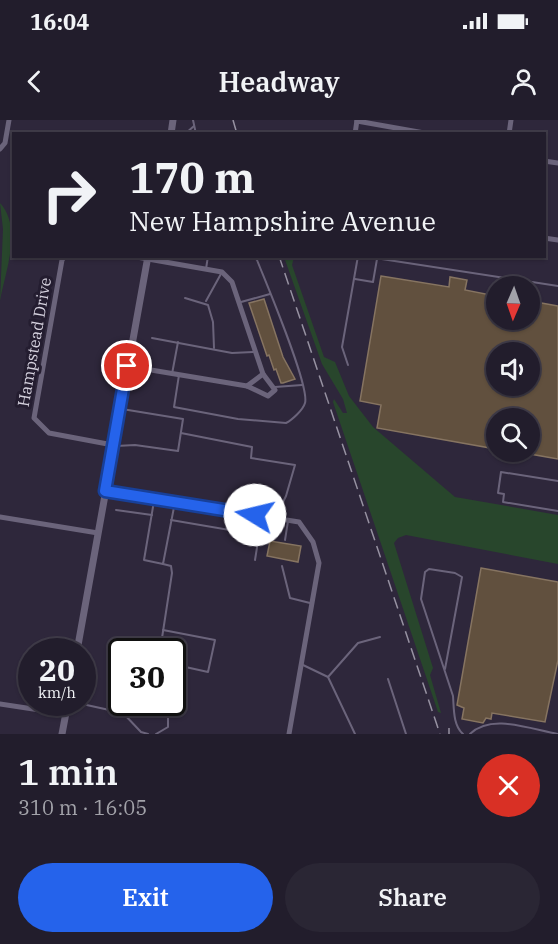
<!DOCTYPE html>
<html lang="en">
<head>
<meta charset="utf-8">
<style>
	body { margin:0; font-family:"IBM Plex Serif",serif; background:#2a2634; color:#f1f3f6; height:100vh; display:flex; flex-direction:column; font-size:22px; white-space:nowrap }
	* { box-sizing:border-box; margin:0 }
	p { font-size:20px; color:#a2a2a9 }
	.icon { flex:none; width:33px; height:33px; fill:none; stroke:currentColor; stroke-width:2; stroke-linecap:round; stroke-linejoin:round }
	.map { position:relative; height:614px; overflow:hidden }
	.side { display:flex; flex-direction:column; background:#221d2c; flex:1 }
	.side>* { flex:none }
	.top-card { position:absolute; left:12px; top:12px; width:534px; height:126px; border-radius:0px; box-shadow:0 2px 4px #0004,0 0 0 2px #3f3b48; background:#221d2c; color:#f1f3f6; overflow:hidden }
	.needle { width:39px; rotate:182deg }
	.tools { position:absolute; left:486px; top:156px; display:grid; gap:12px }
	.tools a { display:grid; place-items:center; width:54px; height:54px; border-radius:50%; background:#221d2c; box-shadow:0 2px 4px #0004,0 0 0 2px #3f3b48; font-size:30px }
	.speed { position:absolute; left:18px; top:518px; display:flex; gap:12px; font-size:30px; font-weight:700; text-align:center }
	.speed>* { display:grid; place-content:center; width:78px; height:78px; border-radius:50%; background:#221d2c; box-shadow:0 2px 4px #0004,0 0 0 2px #3f3b48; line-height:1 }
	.speed small { font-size:15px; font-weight:400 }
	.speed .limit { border:3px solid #111; border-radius:9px; background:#fff; color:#111 }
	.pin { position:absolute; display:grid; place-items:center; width:51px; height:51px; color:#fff; margin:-26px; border:3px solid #fff; border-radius:50%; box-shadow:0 2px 6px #0007 }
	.me { position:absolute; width:66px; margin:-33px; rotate:279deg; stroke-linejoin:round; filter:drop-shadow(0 0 4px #0008) }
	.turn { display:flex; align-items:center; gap:21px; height:126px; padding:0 18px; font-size:27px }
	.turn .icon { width:78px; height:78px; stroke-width:2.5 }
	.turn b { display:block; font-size:42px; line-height:51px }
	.round { display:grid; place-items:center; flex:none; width:63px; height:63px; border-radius:32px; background:#2a2634 }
	.head { display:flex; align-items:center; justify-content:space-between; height:102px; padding:0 18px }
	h1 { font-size:36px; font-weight:600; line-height:45px }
	.cta { display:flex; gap:12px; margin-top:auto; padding:12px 18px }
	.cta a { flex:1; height:69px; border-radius:36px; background:#2563eb; color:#fff; font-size:24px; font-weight:600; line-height:69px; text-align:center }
	.cta a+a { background:#2a2634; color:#f1f3f6 }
	.status { display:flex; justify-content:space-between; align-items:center; height:42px; padding:0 30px; background:#221d2c; direction:ltr }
	.status svg { height:16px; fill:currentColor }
	header { display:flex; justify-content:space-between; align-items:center; height:78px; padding:0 18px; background:#221d2c; font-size:27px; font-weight:600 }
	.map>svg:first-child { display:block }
	.green { fill:#28462c }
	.building { fill:#61503e; stroke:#867461; stroke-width:1.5; fill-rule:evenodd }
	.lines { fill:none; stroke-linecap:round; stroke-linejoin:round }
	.service { stroke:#6b647b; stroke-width:2 }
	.minor { stroke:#6b647b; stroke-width:5 }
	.tertiary { stroke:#6b647b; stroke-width:7 }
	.rail { stroke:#9792a2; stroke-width:1.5; stroke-dasharray:12 6; stroke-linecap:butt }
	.route-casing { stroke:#184099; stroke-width:15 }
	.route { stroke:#2563eb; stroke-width:10 }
	.labels { text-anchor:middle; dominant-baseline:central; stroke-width:6; stroke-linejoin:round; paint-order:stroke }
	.street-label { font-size:16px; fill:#d5d1de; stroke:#241d30 }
</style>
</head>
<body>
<div class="status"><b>16:04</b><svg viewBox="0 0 49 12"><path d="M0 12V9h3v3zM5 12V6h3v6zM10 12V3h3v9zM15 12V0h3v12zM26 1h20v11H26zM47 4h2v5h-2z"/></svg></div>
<header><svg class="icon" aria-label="back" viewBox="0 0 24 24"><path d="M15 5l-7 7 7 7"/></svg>Headway<svg class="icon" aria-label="person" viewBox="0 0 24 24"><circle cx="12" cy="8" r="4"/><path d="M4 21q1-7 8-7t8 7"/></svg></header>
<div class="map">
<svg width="558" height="614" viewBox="0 0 558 614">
	<rect width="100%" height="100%" fill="#2e273b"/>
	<!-- green -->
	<g class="green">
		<path d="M0 83C23 108 5 152 0 181L3 109Z"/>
		<polygon points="284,137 294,137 292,145 324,237 335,242 349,276 373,307 455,377 558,395 558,444 406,415 398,418 394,423 433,548 430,555 441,593 438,592 333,282 334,279 343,293 347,293 343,279 322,244"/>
	</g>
	<!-- building -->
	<g class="building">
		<path d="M381 156 449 167 450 157 467 160 465 170 496 176V200H530V181L558 186V339L530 334V298H496V329L377 308 381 285 360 281ZM496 232H530V266H496Z"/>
		<polygon points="264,179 283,237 295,259 283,263 281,263 276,249 274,250 269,235 267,236 249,183"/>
		<polygon points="270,421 301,426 298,442 267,436"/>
		<polygon points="481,448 558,462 558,540 545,602 492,593 491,599 486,598 483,603 462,599 464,588 457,585"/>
	</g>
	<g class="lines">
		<!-- service -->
		<g class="service">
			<polyline points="193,0 196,14"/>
			<polyline points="185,14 194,6"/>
			<polyline points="362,136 558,166"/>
			<polyline points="206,149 208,136"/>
			<polyline points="355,159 373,162 377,139"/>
			<polyline points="185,178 208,185 213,202 214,228"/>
			<polyline points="206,181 222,152"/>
			<polyline points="241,182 270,174"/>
			<polyline points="152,218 232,233 253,232"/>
			<polyline points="348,245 342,227 358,136"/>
			<polyline points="172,254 178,222"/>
			<path d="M179 255 174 287 238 299 286 303C292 300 303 290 305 283 310 266 266 163 257 140L253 136"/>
			<polyline points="275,267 302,265"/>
			<polyline points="181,313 252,327 251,338 295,345 286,376 275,398"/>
			<polyline points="116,326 135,325 178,331 183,299 122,289"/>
			<polyline points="558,361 501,352 498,373 504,374 503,382 558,391"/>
			<polyline points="154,381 144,440 163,444 175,382"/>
			<polyline points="116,390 152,395"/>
			<polyline points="171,400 259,415 255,440"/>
			<polyline points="285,420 288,401"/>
			<polyline points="282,446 290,478 310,483"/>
			<polyline points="163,510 215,520 208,552 172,544"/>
			<polyline points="160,531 172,453 171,446 163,444"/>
			<polyline points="303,545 328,557 355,614"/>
			<path d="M445 549 462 457 455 453 429 449 425 452 421 479 453 576C454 589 453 605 463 614"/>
			<polyline points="328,557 358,523 380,517"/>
			<polyline points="388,559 406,614"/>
			<polyline points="73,582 123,593 141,612 148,614"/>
			<path d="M125 595C140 581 154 586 168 597V607L156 614"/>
			<path d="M470 614C491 593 530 609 558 614"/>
		</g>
		<!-- minor -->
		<g class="minor">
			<polyline points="357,1 430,14"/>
			<polyline points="355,14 357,0"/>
			<polyline points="509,14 511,0"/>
			<polyline points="0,29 5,23 9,0"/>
			<polyline points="544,41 558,43"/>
			<polyline points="544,118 558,120"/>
			<polyline points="65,136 62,140 34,298 49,313 113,325"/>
			<polyline points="131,136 222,152 232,162 263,254 275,270 268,276 247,266"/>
			<polyline points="127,246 247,266 263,254"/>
			<polyline points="105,371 299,402 313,422 319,443 289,614"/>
			<polyline points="0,397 98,413"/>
			<polyline points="0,584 66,594"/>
		</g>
		<!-- tertiary -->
		<g class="tertiary">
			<polyline points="171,14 173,0"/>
			<polyline points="77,531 148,136"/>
			<polyline points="62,614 68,582"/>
		</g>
		<!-- rail -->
		<g class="rail">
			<polyline points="233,0 237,14"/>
			<polyline points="279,136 440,614"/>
			<polyline points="449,608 449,614"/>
		</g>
	</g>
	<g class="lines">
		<!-- route casing -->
		<g class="route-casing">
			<polyline id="route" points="127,246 105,371 255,395"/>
		</g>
		<!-- route -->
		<use href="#route" class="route"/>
	</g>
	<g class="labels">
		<!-- street labels -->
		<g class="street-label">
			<text transform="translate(34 222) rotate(-80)">Hampstead Drive</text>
		</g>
	</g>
</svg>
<div class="tools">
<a><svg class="needle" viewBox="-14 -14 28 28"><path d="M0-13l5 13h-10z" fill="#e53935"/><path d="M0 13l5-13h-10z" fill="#a2a2a9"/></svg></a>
<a><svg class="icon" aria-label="sound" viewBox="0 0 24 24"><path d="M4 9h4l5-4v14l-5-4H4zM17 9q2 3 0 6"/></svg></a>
<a><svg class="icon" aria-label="search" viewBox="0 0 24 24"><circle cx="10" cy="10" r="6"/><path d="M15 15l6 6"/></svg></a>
</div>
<div class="speed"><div>20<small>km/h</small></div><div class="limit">30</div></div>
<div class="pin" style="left:127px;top:246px;background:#d93025"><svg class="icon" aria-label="arrive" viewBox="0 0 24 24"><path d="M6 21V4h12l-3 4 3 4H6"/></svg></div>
<svg class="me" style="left:255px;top:395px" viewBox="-20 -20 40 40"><circle r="19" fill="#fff"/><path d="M0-13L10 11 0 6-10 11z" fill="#2563eb"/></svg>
<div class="top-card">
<div class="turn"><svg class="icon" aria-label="right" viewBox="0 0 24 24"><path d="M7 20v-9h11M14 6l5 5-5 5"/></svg><div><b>170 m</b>New Hampshire Avenue</div></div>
</div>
</div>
<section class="side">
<div class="head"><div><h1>1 min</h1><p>310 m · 16:05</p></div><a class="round" style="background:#d93025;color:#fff"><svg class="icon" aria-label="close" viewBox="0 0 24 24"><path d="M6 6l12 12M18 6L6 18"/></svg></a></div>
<div class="cta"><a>Exit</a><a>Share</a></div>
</section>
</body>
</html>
